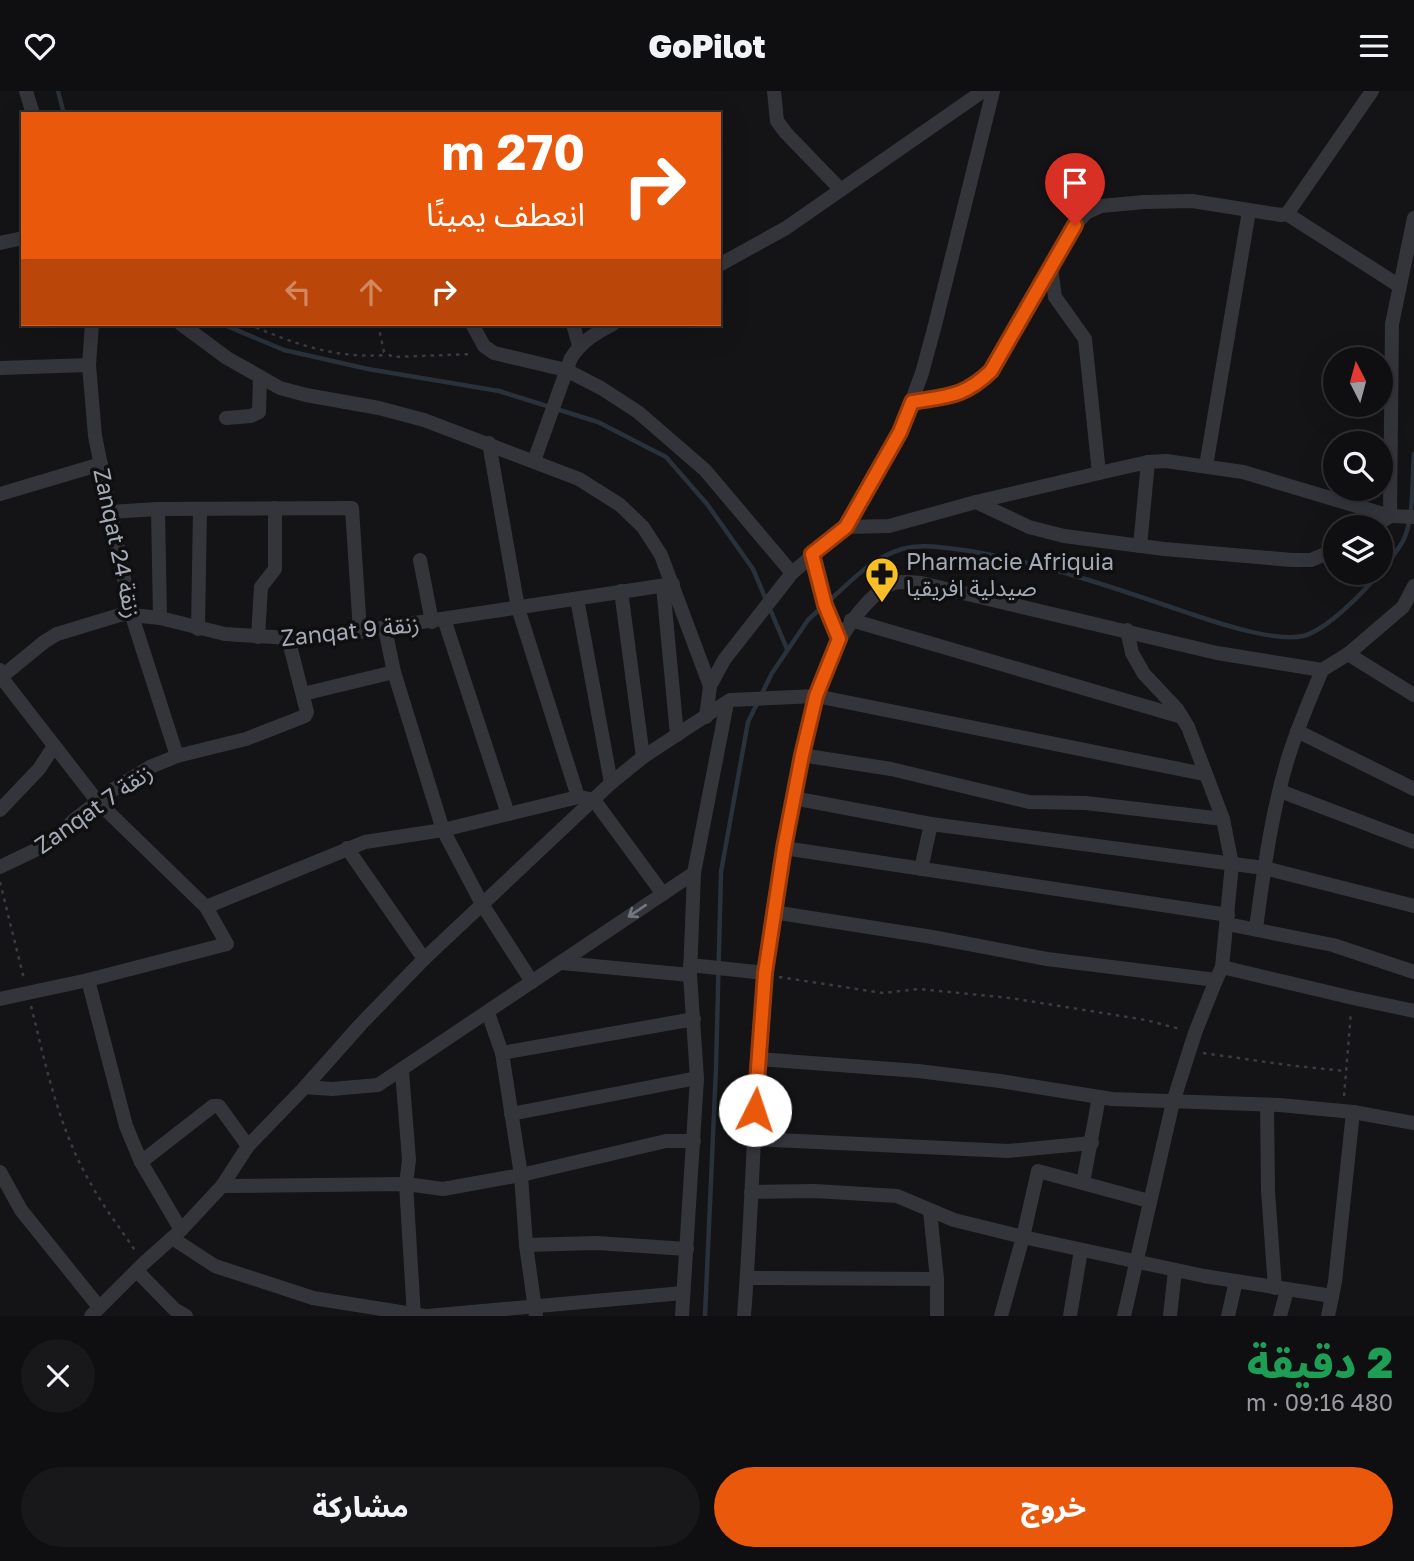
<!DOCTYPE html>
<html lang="ar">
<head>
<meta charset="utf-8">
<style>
	body { margin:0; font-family:"Golos Text","Noto Sans Arabic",sans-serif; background:#181719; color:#f1f3f6; direction:rtl; height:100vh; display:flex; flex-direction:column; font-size:26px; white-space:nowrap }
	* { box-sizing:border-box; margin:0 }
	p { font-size:23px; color:#9b9c9f }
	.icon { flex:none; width:38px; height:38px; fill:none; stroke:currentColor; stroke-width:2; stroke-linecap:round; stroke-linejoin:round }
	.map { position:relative; height:1225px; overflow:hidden; direction:ltr }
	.side { display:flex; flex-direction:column; background:#0f0e10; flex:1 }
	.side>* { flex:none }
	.hud { position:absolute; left:21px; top:21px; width:700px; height:214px; border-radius:0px; box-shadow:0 7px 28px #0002,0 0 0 2px #2f2e30; direction:rtl; background:#ea580c; color:#fff; overflow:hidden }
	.needle { width:46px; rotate:354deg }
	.buttons { position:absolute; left:1323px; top:256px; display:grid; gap:14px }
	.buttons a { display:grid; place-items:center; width:70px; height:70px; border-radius:50%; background:#0f0e10; box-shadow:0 7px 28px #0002,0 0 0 2px #2f2e30; font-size:35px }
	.pin { position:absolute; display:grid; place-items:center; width:60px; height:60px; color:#fff; margin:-72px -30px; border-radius:50% 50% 50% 0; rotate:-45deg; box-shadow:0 0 7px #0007 }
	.pin .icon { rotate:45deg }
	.me { position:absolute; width:77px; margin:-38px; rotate:4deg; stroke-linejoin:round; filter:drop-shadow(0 0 5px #0008) }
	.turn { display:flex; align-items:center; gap:24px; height:147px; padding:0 21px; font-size:32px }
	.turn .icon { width:91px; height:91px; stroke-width:2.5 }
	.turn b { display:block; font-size:49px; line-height:60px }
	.lanes { display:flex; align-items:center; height:66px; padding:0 21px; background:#0003; justify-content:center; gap:35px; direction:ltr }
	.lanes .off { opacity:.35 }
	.round { display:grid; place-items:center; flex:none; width:74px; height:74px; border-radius:37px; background:#181719 }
	.head { display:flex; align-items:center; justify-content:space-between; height:119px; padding:0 21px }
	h1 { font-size:42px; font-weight:800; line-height:52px; color:#1e9e55 }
	.action { display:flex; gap:14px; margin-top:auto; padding:14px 21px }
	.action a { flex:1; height:80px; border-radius:42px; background:#ea580c; color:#fff; font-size:28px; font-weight:800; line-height:80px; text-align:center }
	.action a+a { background:#181719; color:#f1f3f6 }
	header { display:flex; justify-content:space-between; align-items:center; height:91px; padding:0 21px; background:#0f0e10; font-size:32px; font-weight:800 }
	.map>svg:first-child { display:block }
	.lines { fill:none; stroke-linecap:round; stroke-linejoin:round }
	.stream { stroke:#29313a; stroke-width:4.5 }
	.path { stroke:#3a3c42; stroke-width:2.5; stroke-dasharray:3.5 5; stroke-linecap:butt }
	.street { stroke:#34353b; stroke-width:14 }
	.oneway { stroke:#72757f }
	.route-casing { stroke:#983908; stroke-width:18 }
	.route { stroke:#ea580c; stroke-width:12 }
	.labels { text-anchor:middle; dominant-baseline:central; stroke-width:7; stroke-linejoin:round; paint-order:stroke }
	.street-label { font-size:23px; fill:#a4a9b6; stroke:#0f0f10 }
	.poi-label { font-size:23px; fill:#a4a9b6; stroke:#0f0f10; text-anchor:start }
</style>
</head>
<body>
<header><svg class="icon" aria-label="menu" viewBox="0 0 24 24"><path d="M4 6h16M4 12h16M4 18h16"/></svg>GoPilot<svg class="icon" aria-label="heart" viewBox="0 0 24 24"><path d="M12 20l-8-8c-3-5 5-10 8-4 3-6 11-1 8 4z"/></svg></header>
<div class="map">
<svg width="1414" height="1225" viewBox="0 0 1414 1225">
	<rect width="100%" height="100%" fill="#141315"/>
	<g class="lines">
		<!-- stream -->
		<g class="stream">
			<polyline points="58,0 64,23"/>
			<polyline points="222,233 284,259 368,278 499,300 598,331 666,366 707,413 753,478 787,558"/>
			<path d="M1381 480C1389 470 1398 460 1404 448 1414 426 1412 388 1414 363"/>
			<path d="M829 510C851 490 872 467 902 458 923 452 949 457 970 460 1047 473 1121 499 1194 524 1221 533 1275 551 1303 545 1327 539 1364 501 1380 481"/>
			<polyline points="705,1225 716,977 721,781 748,631 772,582 808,529 822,516"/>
		</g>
		<!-- path -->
		<g class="path">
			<path d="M248 233C294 253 336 268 387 264"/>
			<polyline points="378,233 384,261 393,266 473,263"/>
			<polyline points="0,791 24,888"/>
			<polyline points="779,886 883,902 919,898 1010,907 1146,929 1180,938"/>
			<path d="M31 915C46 975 59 1039 91 1093 104 1117 121 1138 136 1161"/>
			<polyline points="1203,962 1287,974 1345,980"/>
			<polyline points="1344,1005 1351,921"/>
		</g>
		<!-- street -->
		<g class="street">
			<polyline points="26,0 33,23"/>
			<polyline points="774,0 777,30 786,42 841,99"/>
			<polyline points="1287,123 1398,194"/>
			<polyline points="0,152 23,147"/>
			<polyline points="719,174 786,137 983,0"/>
			<polyline points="1051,177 1055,206 1085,248 1099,382"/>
			<polyline points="92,233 89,274 95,345 131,522 177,665"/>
			<polyline points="181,233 227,267 280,297 306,304 379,317 424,329 579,388 620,414 643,436 661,464 710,595"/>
			<polyline points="472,233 484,255 494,262 566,279 601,297 638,321 705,379 792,482 724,569 710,595 706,626"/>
			<polyline points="573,233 579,255"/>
			<polyline points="0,277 89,274"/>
			<path d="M912 311C948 305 964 307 991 280L1075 134 1086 122 1101 115 1144 111 1192 110 1281 124 1287 123 1372 0"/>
			<polyline points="226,327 251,325 259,321 260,286"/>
			<polyline points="489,352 518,517 578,706"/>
			<path d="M534 370 571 267C582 250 596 242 613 233"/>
			<polyline points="1206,375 1249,120"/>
			<polyline points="0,403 101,373"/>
			<polyline points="976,411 1029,436 1064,445 1164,458 1292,469 1311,469 1335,459"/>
			<polyline points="158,418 160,527"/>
			<polyline points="110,421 158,418 352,417 360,541"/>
			<polyline points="846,436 889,435 976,411 1099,382 1148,371 1166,370 1243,381 1390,425 1414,426"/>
			<polyline points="1373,436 1390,425 1392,233 1414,127"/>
			<polyline points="1140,455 1148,371"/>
			<polyline points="812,463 826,514 839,548"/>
			<polyline points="420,469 432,531"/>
			<polyline points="792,482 846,436 900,341 922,282 935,234 993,0"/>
			<polyline points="663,495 677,644"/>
			<polyline points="621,500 643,666"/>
			<polyline points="577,508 611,692"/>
			<polyline points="444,528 508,723"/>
			<polyline points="851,529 1182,626"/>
			<polyline points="198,538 200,418"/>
			<polyline points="385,538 394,581 443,739 482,813 532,891"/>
			<polyline points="1127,539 1132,562 1144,583 1177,618 1188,636 1223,728 1232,773 1222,876"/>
			<polyline points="258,546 261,496 275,478 275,417"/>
			<polyline points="1348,563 1414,604"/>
			<polyline points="0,579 1,586 98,711 206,816 227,853 88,889 0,908"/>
			<polyline points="0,587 44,551 57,543 123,523 160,527 225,543 288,547 322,546 673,493"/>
			<polyline points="303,603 394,581"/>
			<polyline points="1297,640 1414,698"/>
			<polyline points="801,664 891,678 1029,711 1086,712 1223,728"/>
			<polyline points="1280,700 1414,751"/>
			<polyline points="793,707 931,733 1264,777 1414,815"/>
			<polyline points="0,719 39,678 54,655"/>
			<polyline points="347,757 424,868"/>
			<polyline points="784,757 1228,824"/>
			<polyline points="0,776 52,751 74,729 114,698 150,676 177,665 246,648 305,625 307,621 288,547"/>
			<polyline points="921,778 931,733"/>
			<polyline points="206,816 365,751 443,739 578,706 594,709 663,803"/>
			<polyline points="773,821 932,846 1047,868 1216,889 1222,876 1353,907 1414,920"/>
			<polyline points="1227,833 1333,854 1414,881"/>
			<path d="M1256 837C1264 778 1272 717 1290 661 1299 633 1311 606 1322 579"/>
			<polyline points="562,872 690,884"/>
			<polyline points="690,874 765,882"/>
			<polyline points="88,889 126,1035 141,1071 181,1139"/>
			<polyline points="488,922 502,962 521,1084 526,1154 536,1225"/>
			<polyline points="502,962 694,928"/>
			<polyline points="758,968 918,980 1000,990 1112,1008 1280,1014 1353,1021 1414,1032"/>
			<polyline points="402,980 409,1069 406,1093 414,1225"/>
			<path d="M305 996 361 933 424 868 611 692 643 666 730 609 816 605C831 567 839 542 868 511 876 503 883 496 894 492 903 490 912 491 921 492L1217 562 1322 579 1348 563 1403 516 1414 495"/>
			<polyline points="1267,1014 1268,1100 1275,1197"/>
			<polyline points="511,1023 697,987"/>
			<polyline points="754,1048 1008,1060 1092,1052"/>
			<polyline points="141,1071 213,1015 219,1015 248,1055"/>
			<polyline points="0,1081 21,1119 99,1216"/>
			<polyline points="1083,1092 1099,1006"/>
			<polyline points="222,1095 406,1093 443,1098 521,1084 666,1050 694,1050"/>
			<polyline points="751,1101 815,1100 897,1105 954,1129 1023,1146 1204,1185 1332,1205"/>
			<polyline points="930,1120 937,1188 937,1225"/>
			<polyline points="172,1147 215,1175 313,1207 425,1225"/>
			<polyline points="526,1154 597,1152 687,1158"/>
			<polyline points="137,1180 174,1218 186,1225"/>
			<polyline points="747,1187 937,1188"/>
			<polyline points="91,1225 144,1172 181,1139 222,1095 248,1055 305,996 332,998 378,994 694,782"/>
			<polyline points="427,1225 683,1202"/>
			<polyline points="682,1225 697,987 690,884 694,782 727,612"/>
			<path d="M744 1225C753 1111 754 996 765 881 775 788 794 696 816 605L1204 683"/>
			<polyline points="1001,1225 1023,1146 1038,1080 1149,1110"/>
			<polyline points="1070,1225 1081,1159"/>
			<polyline points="1124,1225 1173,1011 1195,942 1216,889"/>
			<polyline points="1170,1225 1175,1179"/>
			<polyline points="1228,1225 1236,1190"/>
			<polyline points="1280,1225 1287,1199"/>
			<polyline points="1328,1225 1335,1191 1353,1021"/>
		</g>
	</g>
	<!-- one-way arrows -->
	<defs><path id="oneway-shaft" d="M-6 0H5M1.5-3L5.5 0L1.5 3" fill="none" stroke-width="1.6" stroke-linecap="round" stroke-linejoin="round" transform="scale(1.75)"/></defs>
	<use class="oneway" href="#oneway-shaft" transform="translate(637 820) rotate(146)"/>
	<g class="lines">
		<!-- route casing -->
		<g class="route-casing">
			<path id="route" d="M755 1019 765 882 784 757 802 664 816 605 839 548 825 514 812 463 846 436 900 341 912 311C948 305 964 306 991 280L1075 134"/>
		</g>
		<!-- route -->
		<use href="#route" class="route"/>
	</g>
	<!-- icons -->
	<defs>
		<g id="pharmacy-pin" transform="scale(1.75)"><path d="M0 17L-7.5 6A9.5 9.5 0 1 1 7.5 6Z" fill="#fabf27" stroke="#0f0f10"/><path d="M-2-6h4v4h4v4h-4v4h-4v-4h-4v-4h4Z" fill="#111"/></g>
	</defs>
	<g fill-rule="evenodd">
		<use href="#pharmacy-pin" x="882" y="483"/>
	</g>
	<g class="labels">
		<!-- street labels -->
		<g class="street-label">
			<text transform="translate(118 452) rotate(78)">Zanqat 24 زنقة</text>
			<text transform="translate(350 539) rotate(-6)">Zanqat 9 زنقة</text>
			<text transform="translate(93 717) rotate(-35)">Zanqat 7 زنقة</text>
		</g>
		<!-- poi labels -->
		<g class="poi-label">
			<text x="906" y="470">Pharmacie Afriquia<tspan x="906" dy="26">صيدلية افريقيا</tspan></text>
		</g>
	</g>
</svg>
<div class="buttons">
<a><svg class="needle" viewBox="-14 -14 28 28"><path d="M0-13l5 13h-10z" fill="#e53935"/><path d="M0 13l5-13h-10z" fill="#9b9c9f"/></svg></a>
<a><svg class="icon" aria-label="search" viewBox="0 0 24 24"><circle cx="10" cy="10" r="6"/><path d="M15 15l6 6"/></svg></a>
<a><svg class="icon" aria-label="layers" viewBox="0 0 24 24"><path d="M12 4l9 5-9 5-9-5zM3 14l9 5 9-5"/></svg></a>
</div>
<div class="pin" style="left:1075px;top:134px;background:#d93025"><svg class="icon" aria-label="arrive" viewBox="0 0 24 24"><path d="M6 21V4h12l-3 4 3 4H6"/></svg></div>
<svg class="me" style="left:755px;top:1019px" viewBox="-20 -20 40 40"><circle r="19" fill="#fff"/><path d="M0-13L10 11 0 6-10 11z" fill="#ea580c"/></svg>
<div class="hud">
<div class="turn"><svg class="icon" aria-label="right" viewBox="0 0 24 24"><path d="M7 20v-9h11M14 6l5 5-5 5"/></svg><div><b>270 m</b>انعطف يمينًا</div></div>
<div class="lanes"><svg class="icon off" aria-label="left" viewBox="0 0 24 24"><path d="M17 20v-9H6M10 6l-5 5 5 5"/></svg><svg class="icon off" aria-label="ahead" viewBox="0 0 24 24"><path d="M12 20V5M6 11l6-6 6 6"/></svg><svg class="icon" aria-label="right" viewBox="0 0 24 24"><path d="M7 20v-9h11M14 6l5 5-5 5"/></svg></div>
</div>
</div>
<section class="side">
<div class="head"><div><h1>2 دقيقة</h1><p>480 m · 09:16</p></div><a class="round"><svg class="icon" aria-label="close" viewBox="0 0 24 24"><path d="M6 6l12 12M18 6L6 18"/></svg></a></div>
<div class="action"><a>خروج</a><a>مشاركة</a></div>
</section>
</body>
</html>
